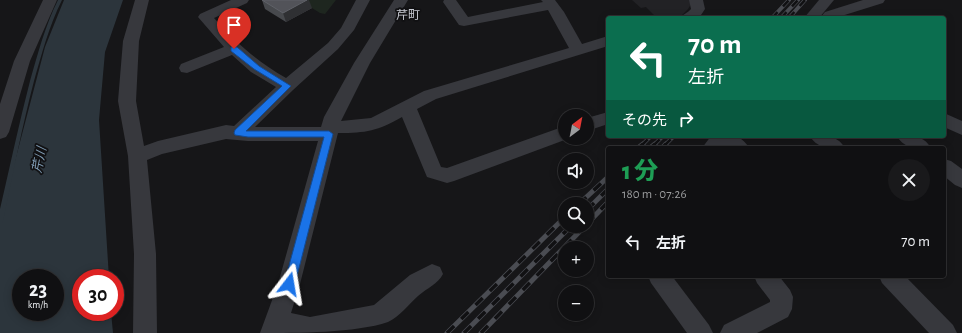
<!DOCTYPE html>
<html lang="ja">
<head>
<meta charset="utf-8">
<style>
	body { margin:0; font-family:"Alegreya Sans","Noto Sans JP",sans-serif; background:#19191b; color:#f1f3f6; height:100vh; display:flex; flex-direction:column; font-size:15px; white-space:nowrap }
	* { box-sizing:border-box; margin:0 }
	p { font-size:13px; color:#9c9d9f }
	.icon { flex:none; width:22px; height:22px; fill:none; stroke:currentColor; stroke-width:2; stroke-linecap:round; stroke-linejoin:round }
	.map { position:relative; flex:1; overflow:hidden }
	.side { position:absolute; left:606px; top:146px; width:340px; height:132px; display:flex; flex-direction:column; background:#101012; border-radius:4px; box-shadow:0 2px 10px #0003,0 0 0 1px #303032 }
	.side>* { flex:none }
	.guide { position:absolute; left:606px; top:16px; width:340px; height:122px; border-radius:4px; box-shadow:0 2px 10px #0003,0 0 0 1px #303032; background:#0b6e4f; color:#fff; overflow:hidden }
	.needle { width:26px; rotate:32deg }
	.fabs { position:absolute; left:558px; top:109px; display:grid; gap:8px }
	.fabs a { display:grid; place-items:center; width:36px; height:36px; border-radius:50%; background:#101012; box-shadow:0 2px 10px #0003,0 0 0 1px #303032; font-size:20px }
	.speed { position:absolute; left:12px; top:269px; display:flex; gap:8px; font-size:20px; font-weight:700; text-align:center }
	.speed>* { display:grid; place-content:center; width:52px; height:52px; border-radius:50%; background:#101012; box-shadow:0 2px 10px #0003,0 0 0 1px #303032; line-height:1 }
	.speed small { font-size:10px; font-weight:400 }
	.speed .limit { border:6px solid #d22; background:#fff; color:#111 }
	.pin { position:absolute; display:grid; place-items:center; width:34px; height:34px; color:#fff; margin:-41px -17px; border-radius:50% 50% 50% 0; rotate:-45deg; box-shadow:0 0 4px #0007 }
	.pin .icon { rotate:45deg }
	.me { position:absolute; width:44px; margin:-22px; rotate:14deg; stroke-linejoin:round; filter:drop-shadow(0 0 3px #0008) }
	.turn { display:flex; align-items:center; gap:14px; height:84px; padding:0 16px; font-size:18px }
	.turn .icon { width:52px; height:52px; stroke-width:2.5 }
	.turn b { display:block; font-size:28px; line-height:34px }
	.then { display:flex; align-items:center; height:38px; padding:0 16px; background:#0003; gap:8px; font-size:15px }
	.round { display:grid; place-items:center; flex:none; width:42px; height:42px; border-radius:21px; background:#19191b }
	.overview { display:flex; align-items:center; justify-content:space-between; height:68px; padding:0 16px }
	h1 { font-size:24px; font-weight:800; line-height:30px; color:#1e9e55 }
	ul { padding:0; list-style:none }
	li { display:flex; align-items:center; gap:12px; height:56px; padding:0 16px }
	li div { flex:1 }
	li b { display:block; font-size:15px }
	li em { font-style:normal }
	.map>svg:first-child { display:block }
	.built { fill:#222225 }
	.green { fill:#1e261f }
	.water { fill:#2c353c; fill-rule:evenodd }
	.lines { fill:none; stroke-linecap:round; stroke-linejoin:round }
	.stream { fill:#2c353c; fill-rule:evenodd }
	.street { fill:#37383d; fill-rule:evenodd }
	.rail-far1-casing { stroke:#4a4c52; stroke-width:4 }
	.rail-casing { stroke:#4a4c52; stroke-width:5 }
	.rail-far1 { stroke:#111113; stroke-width:2.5; stroke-dasharray:8; stroke-linecap:butt }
	.rail { stroke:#111113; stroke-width:3.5; stroke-dasharray:10; stroke-linecap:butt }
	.wall { fill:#47494d }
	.shaded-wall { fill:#2f3033 }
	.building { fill:#525359; stroke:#5f6168 }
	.route { fill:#1a73e8; stroke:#114b97 }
	.labels { text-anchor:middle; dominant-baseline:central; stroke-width:3.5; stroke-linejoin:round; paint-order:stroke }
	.far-quarter-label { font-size:12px; fill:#c9ccd4; stroke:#111113 }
	.water-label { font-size:13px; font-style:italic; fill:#7f9bb3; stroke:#111113 }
</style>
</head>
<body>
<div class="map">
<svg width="962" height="333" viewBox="0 0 962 333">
	<rect width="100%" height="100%" fill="#161618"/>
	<!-- built -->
	<polygon class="built" points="632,0 689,0 691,4 688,9 682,15 673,18 657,18 646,7 641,8"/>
	<!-- green -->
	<polygon class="green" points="299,0 336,0 325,14 320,13"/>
	<!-- water -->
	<path class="water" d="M64 0H123L105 52 99 120 109 278H81V312H111L113 333H0V218L45 47ZM21 278H55V312H21Z"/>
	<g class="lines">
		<!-- stream -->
		<path class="stream" d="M58 0H62C49 26 42 53 34 81 22 127 13 174 3 221L2 223H0V209C10 166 19 123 30 81 38 53 45 26 58 0Z"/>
		<!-- street -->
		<g class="street">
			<polygon points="43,0 57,0 30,61 9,132 6,137 0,139 0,104 14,61"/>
			<path d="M135 0H149L139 41 136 101 144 146 158 141 226 125 234 126 276 87 251 72 232 55 187 73 181 72 179 68 181 64 224 47 198 17 200 14 231 0H249L247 3 214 18C238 44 255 60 286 78L328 43 341 28 356 0H370L354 30 338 49 293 90 255 127H321L324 117 354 63 394 0H408L370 63 341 121 371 118 424 91 569 48 548 10 464 26 459 25 443 2 444 0H456L468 17 543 2 541 0H555L564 12 582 44 608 36V46L436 99 417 109 441 167 447 168 565 126V138H570L454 181 447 183 427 177 402 117C377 131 367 133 338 133L300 284 291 313 310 317 374 305 410 275 432 264 440 267 443 274C438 284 427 288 418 296 409 304 399 317 388 322 356 333 297 333 260 333L278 284 318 141H248L226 139 162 154 147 160 156 254 157 333H133L134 254 128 156 118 101 123 41Z"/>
			<path d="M689 0H703L705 9 699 18H680C683 14 688 13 691 9Z"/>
			<polygon points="819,0 834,0 819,18 804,18"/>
			<polygon points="863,0 885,0 883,3 835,18 820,18 825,12"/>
			<polygon points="608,112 608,124 587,131 587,118"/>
			<polygon points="944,113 962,121 962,135 944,127"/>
			<path d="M711 136C727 136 740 132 749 148H728L725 145 722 148H702Z"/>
			<path d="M810 136C824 136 837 134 845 148 831 148 818 150 810 136Z"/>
			<path d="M897 136C911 136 923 134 931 148 917 148 905 150 897 136Z"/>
			<polygon points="944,159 951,161 962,169 962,188 955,185 944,176"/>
			<polygon points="648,276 672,276 709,325 713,333 687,333 651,283"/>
			<polygon points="754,276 779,276 790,290 793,297 792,309 788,317 757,333 720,333 724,325 770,302 770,300 757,283"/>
			<polygon points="879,276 905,276 953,325 957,333 929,333 882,283"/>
		</g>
		<!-- rail-far1 casing -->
		<g class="rail-far1-casing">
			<g id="rail-far1">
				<polyline points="772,18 789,0"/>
				<polyline points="781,18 798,0"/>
				<polyline points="789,18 805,0"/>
				<polyline points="642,145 651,136"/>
				<polyline points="654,145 663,136"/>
				<polyline points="665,145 674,136"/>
			</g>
		</g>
		<!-- rail casing -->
		<g class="rail-casing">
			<g id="rail">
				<polyline points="638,148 643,144"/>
				<polyline points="650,148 655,144"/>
				<polyline points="662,148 666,144"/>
				<polyline points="579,204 608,177"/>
				<polyline points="587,210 608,189"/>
				<polyline points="587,224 608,202"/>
				<polyline points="447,333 565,217"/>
				<polyline points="464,333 571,226"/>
				<polyline points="481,333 585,226"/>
			</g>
		</g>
		<!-- rail-far1 -->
		<use href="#rail-far1" class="rail-far1"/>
		<!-- rail -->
		<use href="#rail" class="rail"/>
	</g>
	<!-- wall -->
	<polygon class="wall" points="262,0 312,8 286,22 265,9"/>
	<!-- shaded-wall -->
	<polygon class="shaded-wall" points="307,0 309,0 312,8 286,22 283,13"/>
	<!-- building -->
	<polygon class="building" points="262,0 307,0 283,13"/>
	<!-- route -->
	<polygon class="route" points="231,47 237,47 259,66 291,86 246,131 329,131 333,134 295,284 293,287 289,289 286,287 284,284 324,137 248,137 235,135 234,133 235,130 282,86 254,69 231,51"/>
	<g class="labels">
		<!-- far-quarter labels -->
		<g class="far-quarter-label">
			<text x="408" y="15">芹町</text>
		</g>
		<!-- water labels -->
		<g class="water-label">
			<text transform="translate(40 160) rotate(-78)">芹川</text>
		</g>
	</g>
</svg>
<div class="fabs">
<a><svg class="needle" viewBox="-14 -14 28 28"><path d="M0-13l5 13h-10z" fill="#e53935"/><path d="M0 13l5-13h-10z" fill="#9c9d9f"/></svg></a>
<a><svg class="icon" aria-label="sound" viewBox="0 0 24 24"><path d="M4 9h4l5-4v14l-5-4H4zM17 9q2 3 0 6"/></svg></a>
<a><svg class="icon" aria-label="search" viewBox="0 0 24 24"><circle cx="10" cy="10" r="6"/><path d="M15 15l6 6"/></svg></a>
<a>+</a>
<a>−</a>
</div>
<div class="speed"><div>23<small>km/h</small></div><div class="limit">30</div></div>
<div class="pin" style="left:234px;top:49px;background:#d93025"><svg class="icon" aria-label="arrive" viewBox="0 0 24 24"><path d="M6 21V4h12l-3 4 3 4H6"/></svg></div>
<svg class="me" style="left:289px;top:284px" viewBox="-20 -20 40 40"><path d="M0-17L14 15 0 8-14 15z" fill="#1a73e8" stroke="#fff" stroke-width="4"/></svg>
<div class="guide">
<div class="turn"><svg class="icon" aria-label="left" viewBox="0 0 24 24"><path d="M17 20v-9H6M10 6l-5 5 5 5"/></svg><div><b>70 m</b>左折</div></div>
<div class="then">その先<svg class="icon" aria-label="right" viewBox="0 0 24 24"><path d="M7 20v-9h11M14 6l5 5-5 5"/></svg></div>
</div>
<section class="side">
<div class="overview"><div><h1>1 分</h1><p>180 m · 07:26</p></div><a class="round"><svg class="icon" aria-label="close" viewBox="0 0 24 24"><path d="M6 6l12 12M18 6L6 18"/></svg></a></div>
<ul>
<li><svg class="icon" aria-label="left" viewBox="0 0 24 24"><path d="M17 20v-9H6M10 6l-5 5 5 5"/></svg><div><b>左折</b></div><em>70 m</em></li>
</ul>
</section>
</div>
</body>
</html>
